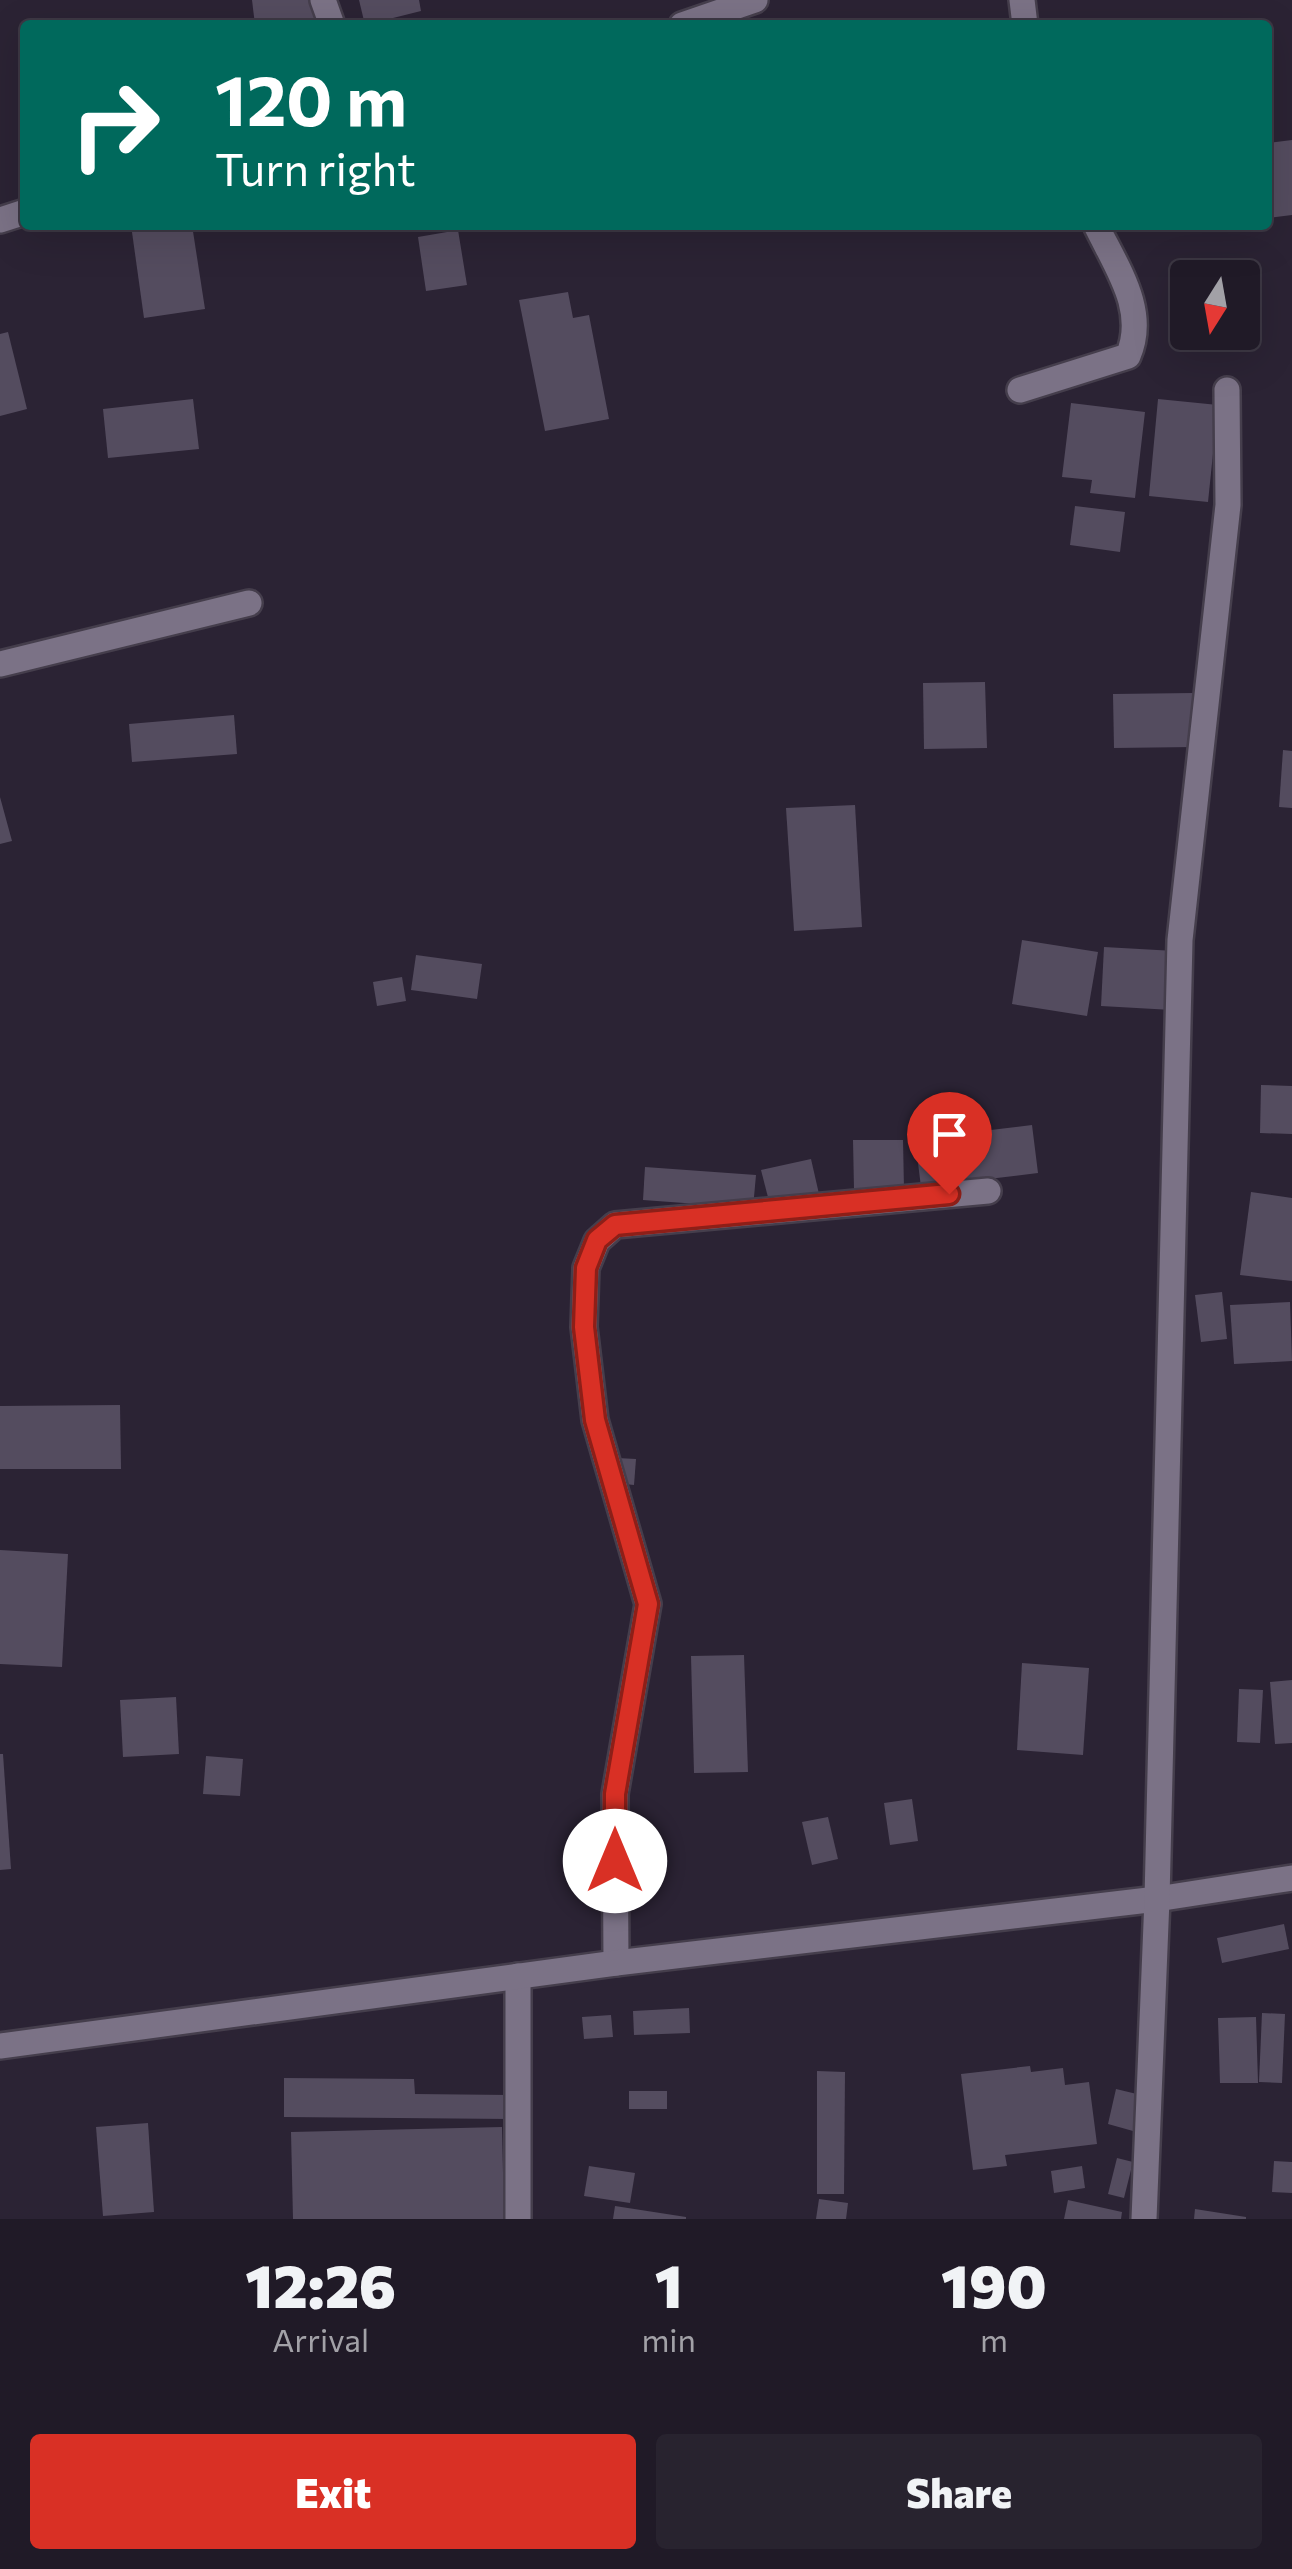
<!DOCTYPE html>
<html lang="en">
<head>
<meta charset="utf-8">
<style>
	body { margin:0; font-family:Commissioner,sans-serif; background:#28232f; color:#f1f3f6; height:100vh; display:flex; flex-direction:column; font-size:38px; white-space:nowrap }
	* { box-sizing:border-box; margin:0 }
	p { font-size:32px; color:#a2a1a7 }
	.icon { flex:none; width:55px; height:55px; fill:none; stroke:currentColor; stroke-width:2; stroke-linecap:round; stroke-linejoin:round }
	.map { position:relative; height:2219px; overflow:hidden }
	.drawer { display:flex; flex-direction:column; background:#201a27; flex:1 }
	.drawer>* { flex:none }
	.banner { position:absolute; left:20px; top:20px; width:1252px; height:210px; border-radius:10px; box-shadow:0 10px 40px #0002,0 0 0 2px #3d3844; background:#00695c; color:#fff; overflow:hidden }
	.needle { width:65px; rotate:191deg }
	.buttons { position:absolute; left:1170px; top:260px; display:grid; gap:20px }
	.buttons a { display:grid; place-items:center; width:90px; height:90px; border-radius:10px; background:#201a27; box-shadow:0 10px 40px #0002,0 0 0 2px #3d3844; font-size:50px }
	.pin { position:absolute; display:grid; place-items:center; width:85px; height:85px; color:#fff; margin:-102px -42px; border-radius:50% 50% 50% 0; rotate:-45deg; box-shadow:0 0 10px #0007 }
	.pin .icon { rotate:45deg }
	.me { position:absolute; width:110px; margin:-55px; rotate:0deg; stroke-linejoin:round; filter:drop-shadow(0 0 8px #0008) }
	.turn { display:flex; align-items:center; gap:35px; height:210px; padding:0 30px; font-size:45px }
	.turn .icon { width:130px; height:130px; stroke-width:2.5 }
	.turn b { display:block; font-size:70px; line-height:85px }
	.eta { display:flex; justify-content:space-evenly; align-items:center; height:170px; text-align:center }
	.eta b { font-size:60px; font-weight:800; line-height:70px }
	.primary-button { display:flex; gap:20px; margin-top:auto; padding:20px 30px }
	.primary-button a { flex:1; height:115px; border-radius:10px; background:#d93025; color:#fff; font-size:40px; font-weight:800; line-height:115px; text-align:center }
	.primary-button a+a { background:#28232f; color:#f1f3f6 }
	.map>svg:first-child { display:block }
	.building { fill:#544c5f }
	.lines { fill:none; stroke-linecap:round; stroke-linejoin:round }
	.street-casing { stroke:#453e4c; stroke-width:30 }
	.street { stroke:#7b7286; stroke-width:25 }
	.route-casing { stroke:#8d1f18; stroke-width:25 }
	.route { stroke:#d93025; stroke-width:18 }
</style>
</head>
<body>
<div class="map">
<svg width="1292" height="2219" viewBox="0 0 1292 2219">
	<rect width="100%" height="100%" fill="#2b2334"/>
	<!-- building -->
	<g class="building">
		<polygon points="252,0 312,0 315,25 255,25"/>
		<polygon points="359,0 419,0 421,11 365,25"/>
		<polygon points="1292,140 1292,215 1268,218 1268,143"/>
		<polygon points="131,225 192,225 205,309 144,318"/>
		<polygon points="408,225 453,225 453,231 458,230 467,285 426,291 418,237 453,231 407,228"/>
		<polygon points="568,292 573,318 589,315 609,419 545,431 519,300"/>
		<polygon points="8,332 27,409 0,416 0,334"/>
		<polygon points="193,399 199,449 108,458 103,409"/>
		<polygon points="1158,399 1218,405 1208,502 1149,496"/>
		<polygon points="1071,403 1145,412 1135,498 1090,493 1092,480 1062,477"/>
		<polygon points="1075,506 1125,512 1120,552 1070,545"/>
		<polygon points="985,682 987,748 924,749 923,683"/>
		<polygon points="1193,693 1194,747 1114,748 1113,694"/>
		<polygon points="234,715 237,754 132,762 129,724"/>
		<polygon points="1283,750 1292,751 1292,808 1279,807"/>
		<polygon points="0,797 12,841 0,844"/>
		<polygon points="855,805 862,927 794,931 786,808"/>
		<polygon points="1022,940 1098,952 1087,1016 1012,1004"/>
		<polygon points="1104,947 1175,951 1172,1010 1101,1006"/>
		<polygon points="416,955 482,964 477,999 411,990"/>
		<polygon points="402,977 406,1001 377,1006 373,982"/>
		<polygon points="1261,1085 1292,1086 1292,1134 1260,1133"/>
		<polygon points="1032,1125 1038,1173 921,1187 915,1139"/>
		<polygon points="853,1140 903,1140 904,1189 854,1189"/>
		<polygon points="811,1159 819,1194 770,1205 761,1170"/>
		<polygon points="645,1167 756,1175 753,1208 643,1200"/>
		<polygon points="1251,1192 1292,1198 1292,1281 1240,1275"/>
		<polygon points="1222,1292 1227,1339 1201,1342 1195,1295"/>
		<polygon points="1290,1302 1292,1361 1234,1364 1230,1305"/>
		<polygon points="120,1405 121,1469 0,1469 0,1406"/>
		<polygon points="617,1458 636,1459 634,1485 615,1483"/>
		<polygon points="0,1550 68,1554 62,1667 0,1664"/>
		<polygon points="744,1655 748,1772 694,1773 691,1656"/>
		<polygon points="1022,1663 1089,1668 1083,1755 1017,1750"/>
		<polygon points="1292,1680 1292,1743 1275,1744 1270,1682"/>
		<polygon points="1239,1689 1263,1690 1260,1743 1237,1742"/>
		<polygon points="176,1697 179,1754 123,1757 120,1700"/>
		<polygon points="0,1754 3,1754 11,1869 0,1870"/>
		<polygon points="206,1756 243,1759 240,1796 203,1794"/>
		<polygon points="912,1799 918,1841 890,1845 884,1803"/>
		<polygon points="828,1817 838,1859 812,1865 802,1822"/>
		<polygon points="1284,1924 1289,1949 1222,1963 1217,1938"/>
		<polygon points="689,2008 690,2033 634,2035 633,2011"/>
		<polygon points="1262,2013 1285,2014 1282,2083 1259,2082"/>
		<polygon points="611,2015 613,2037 584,2039 582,2017"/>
		<polygon points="1256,2017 1258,2083 1220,2083 1218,2018"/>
		<polygon points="1030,2066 1031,2072 1063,2068 1065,2085 1089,2082 1097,2144 1005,2155 1007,2166 973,2170 961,2074"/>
		<polygon points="817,2071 845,2072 844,2194 817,2194"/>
		<polygon points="284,2078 414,2079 415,2094 516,2095 516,2119 284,2117"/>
		<polygon points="1116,2089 1141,2095 1133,2131 1108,2124"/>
		<rect x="629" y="2091" width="38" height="18"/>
		<polygon points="148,2123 154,2212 103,2216 96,2127"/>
		<polygon points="502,2127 504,2219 293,2219 291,2132"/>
		<polygon points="1117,2158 1133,2162 1124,2198 1108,2194"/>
		<polygon points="1274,2161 1292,2162 1292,2193 1272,2192"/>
		<polygon points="589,2166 635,2173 630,2203 584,2196"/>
		<polygon points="1082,2166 1085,2188 1054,2193 1051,2171"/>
		<polygon points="819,2199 848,2203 846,2219 816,2219"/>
		<polygon points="1068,2200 1122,2212 1121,2219 1064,2219"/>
		<polygon points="615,2206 686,2217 686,2219 613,2219"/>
		<polygon points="1195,2209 1246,2217 1246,2219 1194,2219"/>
	</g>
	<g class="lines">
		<!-- street casing -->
		<g class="street-casing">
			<g id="street">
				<polyline points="323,0 332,25"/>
				<polyline points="1022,0 1025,25"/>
				<polyline points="682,25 755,0"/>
				<polyline points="0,220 25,212"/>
				<path d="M1020 390 1128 356C1148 310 1116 267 1096 225"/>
				<polyline points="0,664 249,603"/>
				<polyline points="616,1963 615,1794 648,1604 595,1420 584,1327 586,1268 597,1241 615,1225 988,1191"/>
				<polyline points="518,1976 518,2219"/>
				<polyline points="0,2046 616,1963 1157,1899 1292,1878"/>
				<polyline points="1144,2219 1157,1899 1180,940 1228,505 1227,390"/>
			</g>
		</g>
		<!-- street -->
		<use href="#street" class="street"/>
	</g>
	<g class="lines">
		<!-- route casing -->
		<g class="route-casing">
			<polyline id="route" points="615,1861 615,1794 648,1604 595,1420 584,1327 586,1268 597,1240 615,1225 949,1194"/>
		</g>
		<!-- route -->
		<use href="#route" class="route"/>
	</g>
</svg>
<div class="buttons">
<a><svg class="needle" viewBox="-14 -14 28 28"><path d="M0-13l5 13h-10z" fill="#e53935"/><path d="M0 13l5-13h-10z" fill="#a2a1a7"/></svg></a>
</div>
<div class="pin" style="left:949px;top:1194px;background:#d93025"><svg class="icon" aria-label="arrive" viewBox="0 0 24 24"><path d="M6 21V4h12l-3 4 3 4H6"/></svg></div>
<svg class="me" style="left:615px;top:1861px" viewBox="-20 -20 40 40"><circle r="19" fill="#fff"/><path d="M0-13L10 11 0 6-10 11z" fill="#d93025"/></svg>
<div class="banner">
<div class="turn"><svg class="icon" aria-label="right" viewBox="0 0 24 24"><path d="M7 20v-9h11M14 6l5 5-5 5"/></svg><div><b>120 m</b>Turn right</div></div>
</div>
</div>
<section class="drawer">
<div class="eta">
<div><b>12:26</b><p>Arrival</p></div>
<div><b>1</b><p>min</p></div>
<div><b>190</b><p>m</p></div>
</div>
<div class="primary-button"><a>Exit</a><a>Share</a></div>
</section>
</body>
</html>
